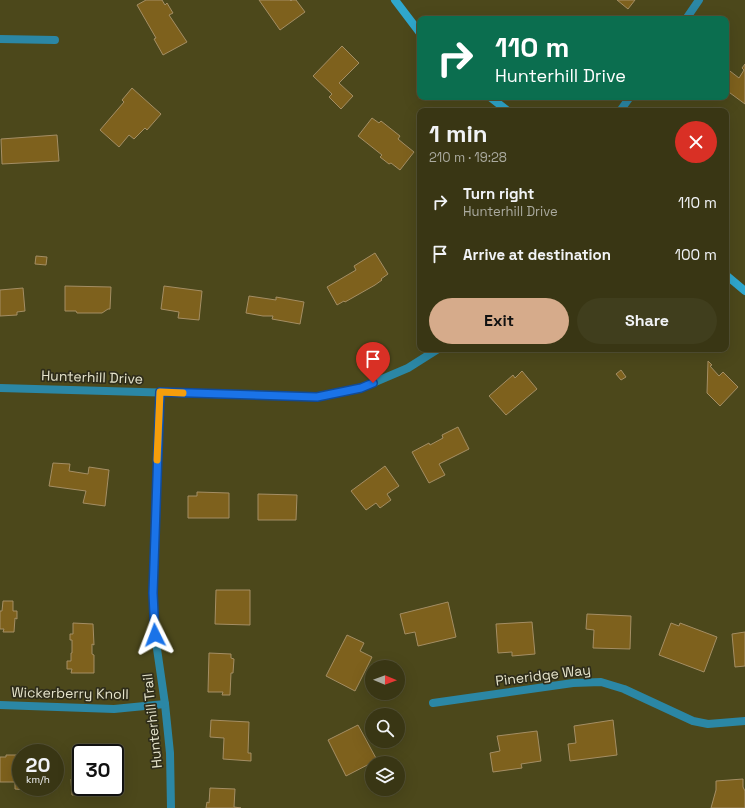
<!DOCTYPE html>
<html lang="en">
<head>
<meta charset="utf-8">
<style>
	body { margin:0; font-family:"Space Grotesk",sans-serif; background:#403e1d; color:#f1f3f6; height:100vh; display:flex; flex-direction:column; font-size:15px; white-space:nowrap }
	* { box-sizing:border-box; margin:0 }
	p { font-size:13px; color:#ababa0 }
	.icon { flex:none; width:22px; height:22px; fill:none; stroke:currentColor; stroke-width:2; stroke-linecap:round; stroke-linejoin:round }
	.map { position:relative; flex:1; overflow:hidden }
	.details { position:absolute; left:417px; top:108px; width:312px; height:244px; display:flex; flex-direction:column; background:#393614; border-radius:8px; box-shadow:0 4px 16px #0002,0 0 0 1px #535034 }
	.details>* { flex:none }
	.guide { position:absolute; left:417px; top:16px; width:312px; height:84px; border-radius:8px; box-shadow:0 4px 16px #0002,0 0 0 1px #535034; background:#0b6e4f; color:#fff; overflow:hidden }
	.needle { width:26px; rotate:91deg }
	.controls { position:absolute; left:365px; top:660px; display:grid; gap:8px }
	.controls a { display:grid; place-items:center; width:40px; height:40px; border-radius:50%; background:#393614; box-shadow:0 4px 16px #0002,0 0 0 1px #535034; font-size:20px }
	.speed { position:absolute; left:12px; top:744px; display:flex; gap:8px; font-size:20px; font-weight:700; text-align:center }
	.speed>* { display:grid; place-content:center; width:52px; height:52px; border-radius:50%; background:#393614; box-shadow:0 4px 16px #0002,0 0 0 1px #535034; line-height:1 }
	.speed small { font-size:10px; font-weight:400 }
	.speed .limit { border:2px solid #111; border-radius:6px; background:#fff; color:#111 }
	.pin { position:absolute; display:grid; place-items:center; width:34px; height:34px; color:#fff; margin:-41px -17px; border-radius:50% 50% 50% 0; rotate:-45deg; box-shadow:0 0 4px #0007 }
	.pin .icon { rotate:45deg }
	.me { position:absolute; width:44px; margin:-22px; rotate:357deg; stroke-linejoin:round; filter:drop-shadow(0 0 3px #0008) }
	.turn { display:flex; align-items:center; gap:14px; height:84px; padding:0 12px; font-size:18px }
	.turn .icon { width:52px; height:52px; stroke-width:2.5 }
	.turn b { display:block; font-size:28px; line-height:34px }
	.round { display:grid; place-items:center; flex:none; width:42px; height:42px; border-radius:21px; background:#403e1d }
	.summary { display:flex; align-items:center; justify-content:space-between; height:68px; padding:0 12px }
	h1 { font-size:24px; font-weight:800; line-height:30px }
	.primary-button { display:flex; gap:8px; margin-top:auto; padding:8px 12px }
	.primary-button a { flex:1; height:46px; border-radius:24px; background:#d6ab8b; color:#111; font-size:16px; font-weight:800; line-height:46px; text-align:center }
	.primary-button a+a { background:#403e1d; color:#f1f3f6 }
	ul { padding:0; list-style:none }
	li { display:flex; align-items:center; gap:12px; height:52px; padding:0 12px }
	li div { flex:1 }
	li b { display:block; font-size:15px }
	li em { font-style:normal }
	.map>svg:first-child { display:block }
	.building { fill:#7e611d; stroke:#a48e64 }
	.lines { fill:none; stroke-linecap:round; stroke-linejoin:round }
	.minor { stroke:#2b87a5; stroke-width:8 }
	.secondary { stroke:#2fa7cd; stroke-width:8 }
	.route-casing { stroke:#114b97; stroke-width:10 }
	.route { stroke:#1a73e8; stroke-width:7 }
	.slow { stroke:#f59e0b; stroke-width:7 }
	.labels { text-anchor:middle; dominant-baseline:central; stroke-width:3.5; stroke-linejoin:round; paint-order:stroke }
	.street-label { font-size:14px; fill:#e5e3cb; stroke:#2f2d1a }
</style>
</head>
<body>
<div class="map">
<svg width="745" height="808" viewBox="0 0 745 808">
	<rect width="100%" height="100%" fill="#4c481b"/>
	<!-- building -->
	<g class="building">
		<polygon points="146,0 162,0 165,5 167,3 173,13 169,15 187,42 163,55 154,39 156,38 137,5"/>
		<polygon points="259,0 290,0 291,1 292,0 296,0 305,12 280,30"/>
		<polygon points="617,0 635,0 628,9"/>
		<polygon points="342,46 359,63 339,83 353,96 341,109 329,97 332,94 313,76"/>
		<polygon points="745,64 745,104 726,90 726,68 739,78 744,70 742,68"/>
		<polygon points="132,88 161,114 147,130 145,128 134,139 129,135 119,147 100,130 124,102 122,100"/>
		<polygon points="372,118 379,123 381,121 400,136 398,139 404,144 414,152 400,170 391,163 389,164 380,157 382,155 358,136"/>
		<polygon points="57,135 59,161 2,164 1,139"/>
		<polygon points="375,253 388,274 381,279 382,280 375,285 345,302 344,301 337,305 327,287 356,270 354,266"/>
		<polygon points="36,256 47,257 46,265 35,264"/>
		<polygon points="65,286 111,287 110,309 108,309 102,313 77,313 76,311 65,311"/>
		<polygon points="164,286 202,291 199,320 178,318 179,312 161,309"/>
		<polygon points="23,288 25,311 17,312 17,315 0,316 0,290"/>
		<polygon points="249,296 276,300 276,297 304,302 300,324 272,319 273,316 263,316 246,313"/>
		<polygon points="708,361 712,365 710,366 719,376 723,372 738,387 720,406 707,393"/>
		<polygon points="621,370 626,377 621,380 616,374"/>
		<polygon points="522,371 537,389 506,415 489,396 513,375 515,378"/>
		<polygon points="458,427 469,449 439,464 445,475 429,483 412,452 429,443 430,445 443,438 442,435"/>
		<polygon points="53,463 70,464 69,471 88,474 89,467 109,470 105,506 83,503 86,491 49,486"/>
		<polygon points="385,466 399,486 387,494 391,500 380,508 376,503 366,510 351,491"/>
		<polygon points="197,492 229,493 229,518 188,518 188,496 197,496"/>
		<polygon points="258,494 297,495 296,520 258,520"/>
		<polygon points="216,590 250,590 250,625 215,624"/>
		<polygon points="3,601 13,601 13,611 17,611 17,619 15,618 14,632 3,632 4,629 0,629 0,611 2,611"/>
		<polygon points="448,602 456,637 418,646 415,632 405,634 400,614"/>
		<polygon points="587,614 631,616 630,649 593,648 594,630 586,629"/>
		<polygon points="532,622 535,654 512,656 512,652 498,653 496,624"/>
		<polygon points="73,623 93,624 94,645 92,644 92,654 94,655 94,673 71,673 72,669 67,669 67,661 71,661 71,653 72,653 72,640 70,640 70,634 73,634"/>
		<polygon points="671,623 679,626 680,623 717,637 704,672 659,655"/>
		<polygon points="745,632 745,666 735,667 732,634"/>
		<polygon points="347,635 364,643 360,651 372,657 355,691 326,676"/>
		<polygon points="209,653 231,654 231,658 234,659 233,673 231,673 230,695 222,695 223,692 208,692"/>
		<polygon points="211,720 249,722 248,753 251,753 251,761 223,759 224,738 210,737"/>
		<polygon points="613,720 617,755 570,761 568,744 576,743 574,726"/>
		<polygon points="358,725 377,760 346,776 328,740"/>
		<polygon points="537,731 541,761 521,764 522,768 493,772 490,753 500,751 497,736"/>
		<polygon points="6,755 21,755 21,787 27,787 26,790 15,789 15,782 0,782 0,757 6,757"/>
		<polygon points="73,764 81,764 81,787 86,787 86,794 72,795 71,779 73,778"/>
		<polygon points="743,779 743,787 745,791 745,808 711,808 716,790 716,781"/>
		<polygon points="210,788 235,789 234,807 241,808 206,808 207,802 209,803"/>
	</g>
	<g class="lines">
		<!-- minor -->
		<g class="minor">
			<polyline points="686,19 699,0"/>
			<polyline points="0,39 55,40"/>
			<polyline points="620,111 630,97"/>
			<polyline points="0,388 317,397 361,388 408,368 438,349"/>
			<polyline points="160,392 153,593 155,635 165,704 170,753 171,808"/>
			<polyline points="433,703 573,683 601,682 624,689 693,721 708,724 745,721"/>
			<polyline points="0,705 114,709 165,704"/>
		</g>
		<!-- secondary -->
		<g class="secondary">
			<polyline points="395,0 420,33"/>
			<polyline points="490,97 508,111"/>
			<polyline points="726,275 745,291"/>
		</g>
	</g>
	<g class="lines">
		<!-- route casing -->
		<g class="route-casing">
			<polyline id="route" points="155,635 153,593 160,392 317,397 361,388 373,383"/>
		</g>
		<!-- route -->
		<use href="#route" class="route"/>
		<!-- slow -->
		<polyline class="slow" points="157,460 160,392 183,393"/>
	</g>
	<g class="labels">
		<!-- street labels -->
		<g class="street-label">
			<text transform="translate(92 377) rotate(2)">Hunterhill Drive</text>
			<text transform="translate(543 675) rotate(-7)">Pineridge Way</text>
			<text transform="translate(70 693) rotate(1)">Wickerberry Knoll</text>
			<text transform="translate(152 721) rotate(-96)">Hunterhill Trail</text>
		</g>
	</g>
</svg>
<div class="controls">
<a><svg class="needle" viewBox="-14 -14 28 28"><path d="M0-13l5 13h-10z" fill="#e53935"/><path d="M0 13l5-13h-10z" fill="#ababa0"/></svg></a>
<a><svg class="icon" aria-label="search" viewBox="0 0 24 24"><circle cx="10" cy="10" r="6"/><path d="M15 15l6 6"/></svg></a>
<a><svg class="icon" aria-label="layers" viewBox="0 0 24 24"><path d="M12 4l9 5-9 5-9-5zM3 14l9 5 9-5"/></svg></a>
</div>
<div class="speed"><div>20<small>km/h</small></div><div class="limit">30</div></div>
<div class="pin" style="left:373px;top:383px;background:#d93025"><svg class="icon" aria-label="arrive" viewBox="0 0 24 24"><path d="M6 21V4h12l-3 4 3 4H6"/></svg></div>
<svg class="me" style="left:155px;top:635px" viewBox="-20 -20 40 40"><path d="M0-17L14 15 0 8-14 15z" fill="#1a73e8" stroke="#fff" stroke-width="4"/></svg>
<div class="guide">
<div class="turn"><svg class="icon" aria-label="right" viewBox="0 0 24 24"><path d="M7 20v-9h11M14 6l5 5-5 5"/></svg><div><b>110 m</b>Hunterhill Drive</div></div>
</div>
<section class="details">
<div class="summary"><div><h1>1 min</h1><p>210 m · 19:28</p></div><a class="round" style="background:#d93025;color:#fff"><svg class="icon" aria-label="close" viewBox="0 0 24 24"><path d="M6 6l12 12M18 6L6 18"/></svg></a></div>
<ul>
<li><svg class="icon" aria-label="right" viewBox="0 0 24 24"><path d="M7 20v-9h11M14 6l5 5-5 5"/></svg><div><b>Turn right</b><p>Hunterhill Drive</p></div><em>110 m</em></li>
<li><svg class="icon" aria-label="arrive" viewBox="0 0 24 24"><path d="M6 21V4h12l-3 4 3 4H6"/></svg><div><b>Arrive at destination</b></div><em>100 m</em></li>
</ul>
<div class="primary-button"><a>Exit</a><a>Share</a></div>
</section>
</div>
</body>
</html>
